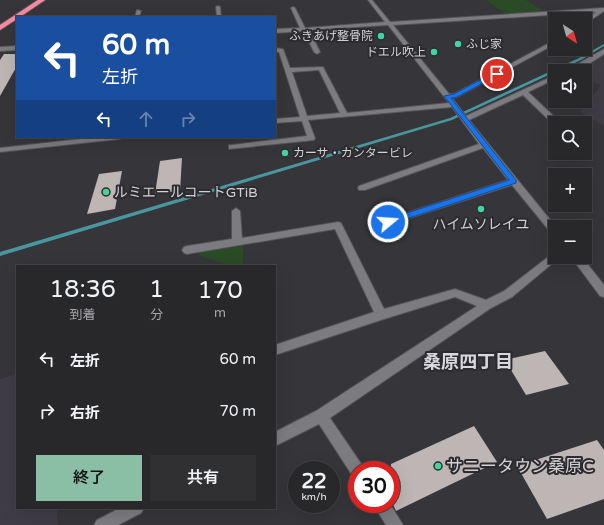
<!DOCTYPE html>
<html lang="ja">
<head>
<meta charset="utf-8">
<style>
	body { margin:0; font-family:"Varela Round","Noto Sans JP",sans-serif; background:#303033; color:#f1f3f6; height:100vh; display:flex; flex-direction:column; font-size:15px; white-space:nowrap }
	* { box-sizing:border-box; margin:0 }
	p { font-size:13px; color:#a5a6a9 }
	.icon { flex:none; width:22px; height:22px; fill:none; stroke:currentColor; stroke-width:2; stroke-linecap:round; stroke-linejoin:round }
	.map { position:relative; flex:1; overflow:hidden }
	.panel { position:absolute; left:16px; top:265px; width:260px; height:244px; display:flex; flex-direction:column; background:#28282b; border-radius:0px; box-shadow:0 4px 16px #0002,0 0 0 1px #444447 }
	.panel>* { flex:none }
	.top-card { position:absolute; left:16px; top:16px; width:260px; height:122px; border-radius:0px; box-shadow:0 4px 16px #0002,0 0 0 1px #444447; background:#1a4fa0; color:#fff; overflow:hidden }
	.needle { width:26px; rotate:143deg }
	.fabs { position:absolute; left:548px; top:12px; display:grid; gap:8px }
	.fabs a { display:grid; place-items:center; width:44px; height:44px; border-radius:0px; background:#28282b; box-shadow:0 4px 16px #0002,0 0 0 1px #444447; font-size:20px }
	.speed { position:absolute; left:288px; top:461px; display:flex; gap:8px; font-size:20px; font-weight:700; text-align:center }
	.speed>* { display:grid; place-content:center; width:52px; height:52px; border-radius:50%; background:#28282b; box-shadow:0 4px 16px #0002,0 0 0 1px #444447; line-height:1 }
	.speed small { font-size:10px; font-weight:400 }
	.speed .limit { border:6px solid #d22; background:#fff; color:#111 }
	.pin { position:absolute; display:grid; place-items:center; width:34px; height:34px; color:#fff; margin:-17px; border:2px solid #fff; border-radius:50%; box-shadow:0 1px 4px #0007 }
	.me { position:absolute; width:44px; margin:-22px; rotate:72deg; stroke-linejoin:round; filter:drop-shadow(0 0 3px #0008) }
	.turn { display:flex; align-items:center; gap:14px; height:84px; padding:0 20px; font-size:18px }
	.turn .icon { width:52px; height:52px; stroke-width:2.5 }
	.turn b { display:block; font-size:28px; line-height:34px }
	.lanes { display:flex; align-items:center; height:38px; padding:0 20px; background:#0003; justify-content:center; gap:20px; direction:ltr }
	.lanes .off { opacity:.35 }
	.eta { display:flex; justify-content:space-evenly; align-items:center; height:68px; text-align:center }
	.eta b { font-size:24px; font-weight:600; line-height:28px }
	.primary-button { display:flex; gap:8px; margin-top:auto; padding:8px 20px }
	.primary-button a { flex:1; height:46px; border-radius:0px; background:#8abfa5; color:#111; font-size:16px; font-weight:600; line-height:46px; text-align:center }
	.primary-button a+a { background:#303033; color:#f1f3f6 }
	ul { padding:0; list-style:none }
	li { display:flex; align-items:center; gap:12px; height:52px; padding:0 20px }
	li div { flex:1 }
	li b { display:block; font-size:15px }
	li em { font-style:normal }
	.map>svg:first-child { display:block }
	.built { fill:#3f3c46 }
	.green { fill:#2a4b26 }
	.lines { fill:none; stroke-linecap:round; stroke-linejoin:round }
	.stream { fill:#49969e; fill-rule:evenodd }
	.building { fill:#bdb6b5 }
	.minor-casing { stroke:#535256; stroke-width:2 }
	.highway-casing { stroke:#535256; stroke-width:2 }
	.minor { fill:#7c7b80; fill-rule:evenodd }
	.highway { fill:#fb8aa2; fill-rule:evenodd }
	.route { fill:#1a73e8; stroke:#114b97 }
	.poi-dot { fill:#41d4a1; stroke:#2c2b2f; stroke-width:1.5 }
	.labels { text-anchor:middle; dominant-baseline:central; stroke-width:4; stroke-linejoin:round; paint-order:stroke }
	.far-poi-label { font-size:12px; fill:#d2d1d4; stroke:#2c2b2f; text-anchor:end }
	.poi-label { font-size:14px; fill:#d2d1d4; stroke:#2c2b2f; text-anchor:start }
	.near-poi-label { font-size:17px; fill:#d2d1d4; stroke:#2c2b2f; text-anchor:start }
	.near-neighbourhood-label { font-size:18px; font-weight:bold; fill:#d8d7dd; stroke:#2c2b2f }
</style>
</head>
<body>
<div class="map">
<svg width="604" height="525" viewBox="0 0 604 525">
	<rect width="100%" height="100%" fill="#363539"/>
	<!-- built -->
	<g class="built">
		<polygon points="604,53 604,126 580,112 601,85 585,79 585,71 573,71"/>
		<polygon points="17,374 17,508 57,508 58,525 0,525 0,379"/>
	</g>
	<!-- green -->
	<g class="green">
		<polygon points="486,0 526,0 543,11 506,14"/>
		<polygon points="243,246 243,266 231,266 195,254 219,249"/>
	</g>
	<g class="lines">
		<!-- stream -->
		<polygon class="stream" points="604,44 604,46 581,60 557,71 555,71 555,72 452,120 0,256 0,252 450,118 579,58"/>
	</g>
	<!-- building -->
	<g class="building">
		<polygon points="4,54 17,54 17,66 0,96 0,60"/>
		<polygon points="182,158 180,191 155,194 160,161"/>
		<polygon points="122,171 115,209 87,214 99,174"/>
		<polygon points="545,351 569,384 526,395 505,360"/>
		<polygon points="474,426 497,462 396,511 391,500 391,464"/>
		<polygon points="597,440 604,450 604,499 547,519 517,466"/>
	</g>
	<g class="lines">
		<!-- minor casing -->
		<g class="minor-casing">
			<g id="minor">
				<path d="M368 0H372L390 22 604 8V11L585 24V21L596 12 393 25 449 94H454L555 40V44L457 97 452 98 466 116 555 75V79L528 92 561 123H555L554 125 523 95 469 120 556 227 555 235 552 234 512 185 391 224H385L383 222 385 220 508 180 483 148 365 190H359L358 188 359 186 479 144 452 107 308 120 315 138 314 140 229 149V145H232L307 136 302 121 275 123V119L300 117 279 52H275V48L283 49 290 68 323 67 347 113 449 103 388 25 309 30 320 52 317 54 314 52 304 31 275 33V29L300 28 291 8 293 7 295 8 305 28 385 22ZM319 70 340 113 307 116 292 72Z"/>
				<polygon points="218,6 220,7 221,17 217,17 216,7"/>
				<polygon points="137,10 141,11 139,17 135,17"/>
				<polygon points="17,46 17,50 0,51 0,47"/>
				<path d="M604 49V54C592 62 580 71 565 71Z"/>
				<polygon points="99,137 123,137 119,139 0,152 0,148"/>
				<polygon points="236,208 240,211 242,238 338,222 341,223 384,309 455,289 486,300 504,291 552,254 555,253 555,257 560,257 512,297 491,308 330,418 362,465 364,470 357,470 357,477 352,475 319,424 275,446 275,432 316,411 477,306 455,297 381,320 275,355 275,345 374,312 335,229 187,254 184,253 182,250 184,247 187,246 232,239 232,211"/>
				<polygon points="571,257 582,257 604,285 604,297 600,296"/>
				<polygon points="373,504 390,504 403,525 386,525"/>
				<polygon points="120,508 144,508 141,513 118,525 94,525 97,520"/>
			</g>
		</g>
		<!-- highway casing -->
		<g class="highway-casing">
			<polygon id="highway" points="38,0 45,0 20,17 17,17 17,19 0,30 0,25"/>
		</g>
		<!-- minor -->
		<use href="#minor" class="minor"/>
		<!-- highway -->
		<use href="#highway" class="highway"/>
	</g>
	<!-- route -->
	<polygon class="route" points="495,72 500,74 457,97 451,98 516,180 516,183 391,224 385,224 384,222 385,220 509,180 444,96 454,94"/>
	<!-- markers -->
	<g class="poi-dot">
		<circle cx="381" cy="36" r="4"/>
		<circle cx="458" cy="44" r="4"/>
		<circle cx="434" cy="52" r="4"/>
		<circle cx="285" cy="153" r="4"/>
		<circle cx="106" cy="192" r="4"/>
		<circle cx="481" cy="209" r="4"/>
		<circle cx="438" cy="466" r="4"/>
	</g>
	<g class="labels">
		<!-- far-poi labels -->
		<g class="far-poi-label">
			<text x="373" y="36">ふきあげ整骨院</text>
			<text x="466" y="44" text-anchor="start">ふじ家</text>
			<text x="426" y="52">ドエル吹上</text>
			<text x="293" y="153" text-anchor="start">カーサ・カンタービレ</text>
		</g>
		<!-- poi labels -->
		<g class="poi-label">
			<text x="114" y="192">ルミエールコートGTiB</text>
			<text x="481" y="224" text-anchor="middle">ハイムソレイユ</text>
		</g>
		<!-- near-poi labels -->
		<g class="near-poi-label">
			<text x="446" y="466">サニータウン桑原C</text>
		</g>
		<!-- near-neighbourhood labels -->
		<g class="near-neighbourhood-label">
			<text x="468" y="362">桑原四丁目</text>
		</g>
	</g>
</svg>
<div class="fabs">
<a><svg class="needle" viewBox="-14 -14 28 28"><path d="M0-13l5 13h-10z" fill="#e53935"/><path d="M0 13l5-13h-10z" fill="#a5a6a9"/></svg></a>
<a><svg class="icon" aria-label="sound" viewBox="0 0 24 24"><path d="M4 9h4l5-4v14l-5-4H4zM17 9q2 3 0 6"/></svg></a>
<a><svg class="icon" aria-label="search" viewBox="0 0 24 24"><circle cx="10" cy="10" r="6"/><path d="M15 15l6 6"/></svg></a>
<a>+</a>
<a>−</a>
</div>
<div class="speed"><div>22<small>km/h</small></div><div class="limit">30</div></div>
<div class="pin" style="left:497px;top:74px;background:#d93025"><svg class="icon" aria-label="arrive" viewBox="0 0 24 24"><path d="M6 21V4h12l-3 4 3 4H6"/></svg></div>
<svg class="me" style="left:388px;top:222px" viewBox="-20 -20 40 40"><circle r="17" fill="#1a73e8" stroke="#fff" stroke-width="3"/><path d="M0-11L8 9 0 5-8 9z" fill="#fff"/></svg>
<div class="top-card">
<div class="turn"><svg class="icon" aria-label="left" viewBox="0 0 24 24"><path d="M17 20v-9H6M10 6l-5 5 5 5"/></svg><div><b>60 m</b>左折</div></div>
<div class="lanes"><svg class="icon" aria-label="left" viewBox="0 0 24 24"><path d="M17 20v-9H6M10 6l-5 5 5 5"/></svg><svg class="icon off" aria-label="ahead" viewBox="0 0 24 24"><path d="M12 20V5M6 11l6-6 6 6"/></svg><svg class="icon off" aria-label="right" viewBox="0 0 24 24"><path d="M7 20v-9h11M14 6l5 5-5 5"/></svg></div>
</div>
<section class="panel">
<div class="eta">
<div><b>18:36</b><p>到着</p></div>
<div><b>1</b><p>分</p></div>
<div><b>170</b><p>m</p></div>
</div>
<ul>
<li><svg class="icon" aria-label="left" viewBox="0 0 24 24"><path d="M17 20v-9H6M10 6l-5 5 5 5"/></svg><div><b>左折</b></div><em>60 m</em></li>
<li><svg class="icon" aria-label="right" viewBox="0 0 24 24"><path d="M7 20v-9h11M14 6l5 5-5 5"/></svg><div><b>右折</b></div><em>70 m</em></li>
</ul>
<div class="primary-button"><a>終了</a><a>共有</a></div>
</section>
</div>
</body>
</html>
